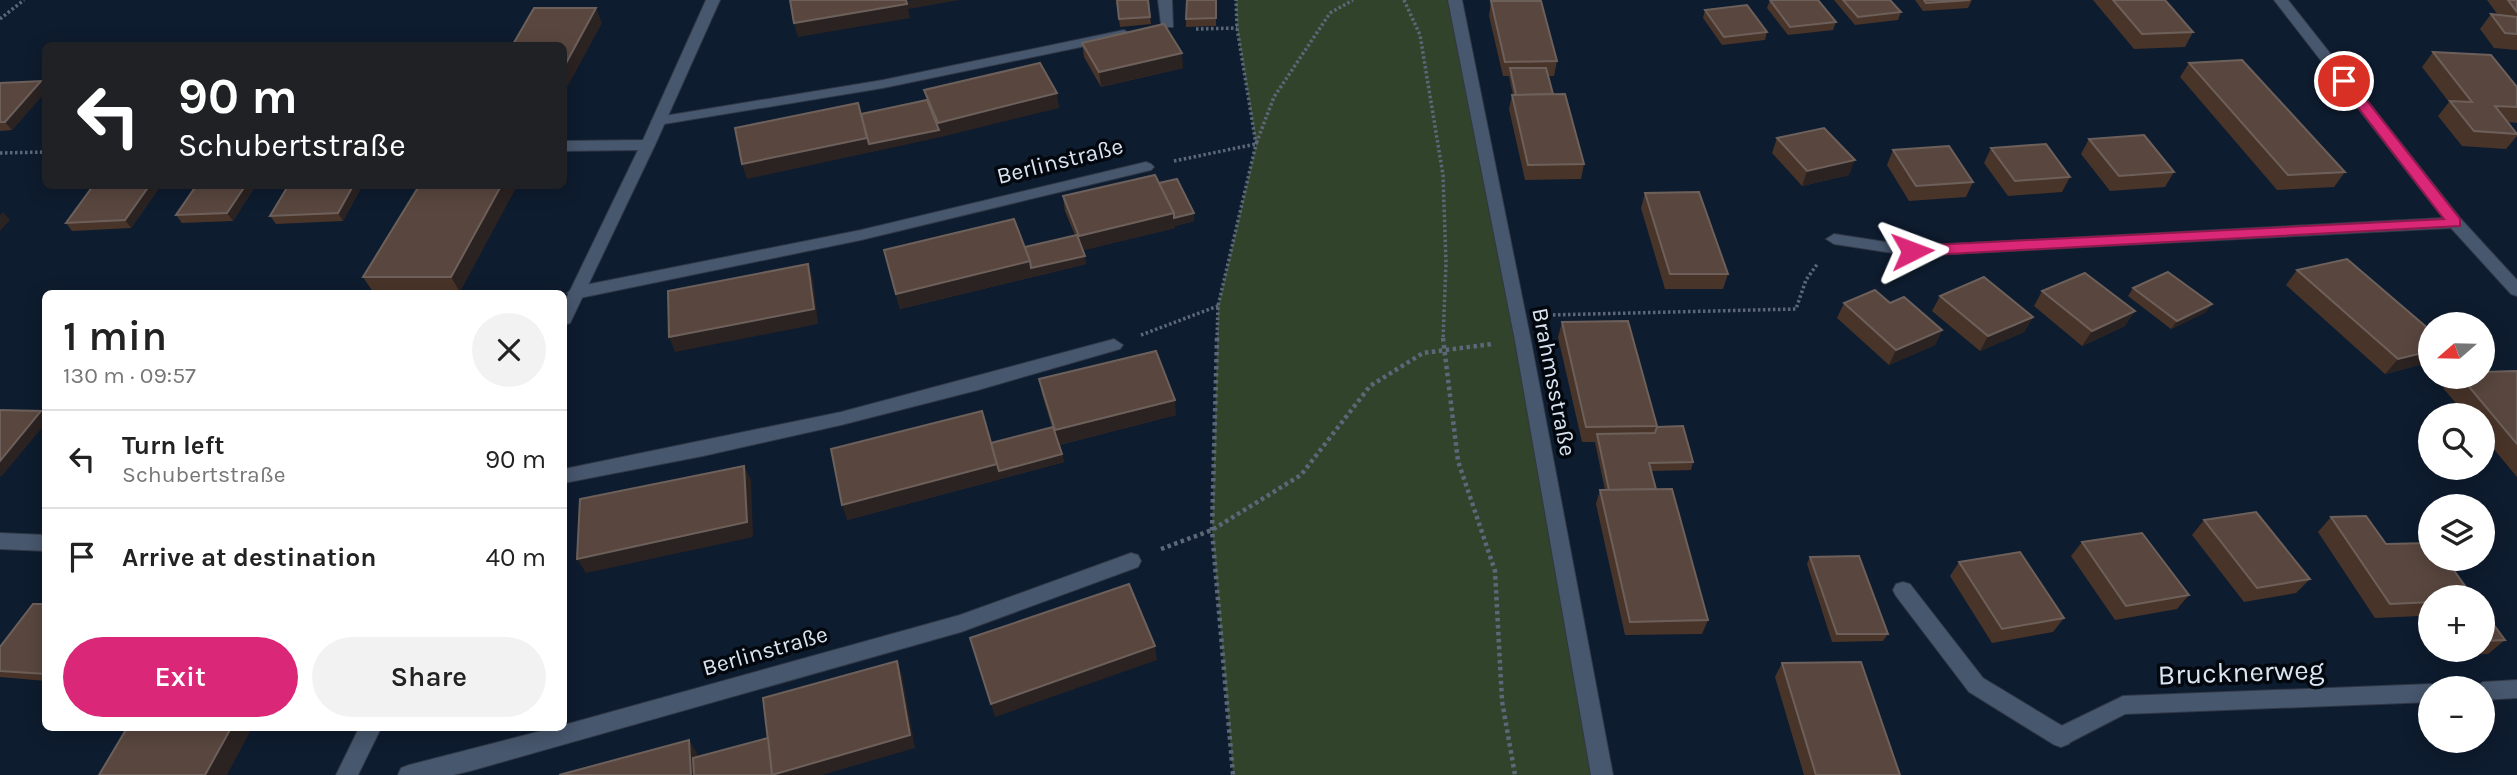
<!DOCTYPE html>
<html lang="en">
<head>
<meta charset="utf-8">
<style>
	body { margin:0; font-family:Karla,sans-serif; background:#f2f2f2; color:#222; height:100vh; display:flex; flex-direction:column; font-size:26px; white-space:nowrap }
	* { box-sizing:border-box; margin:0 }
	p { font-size:23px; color:#767676 }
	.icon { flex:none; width:38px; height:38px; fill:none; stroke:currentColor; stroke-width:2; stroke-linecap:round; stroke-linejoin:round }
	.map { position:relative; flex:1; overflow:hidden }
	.details { position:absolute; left:42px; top:290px; width:525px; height:441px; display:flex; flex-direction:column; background:#fff; border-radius:10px; box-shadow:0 4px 18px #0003 }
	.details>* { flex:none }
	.hud { position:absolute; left:42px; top:42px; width:525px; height:147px; border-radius:10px; box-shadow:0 4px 18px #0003; background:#202124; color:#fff; overflow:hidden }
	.needle { width:46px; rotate:250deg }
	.tools { position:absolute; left:2418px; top:312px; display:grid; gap:14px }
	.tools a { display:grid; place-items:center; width:77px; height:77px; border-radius:50%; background:#fff; box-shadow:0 4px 18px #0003; font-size:35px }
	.pin { position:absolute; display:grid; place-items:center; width:60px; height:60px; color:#fff; margin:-30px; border:4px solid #fff; border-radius:50%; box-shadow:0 2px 7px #0007 }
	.me { position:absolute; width:77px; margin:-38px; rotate:87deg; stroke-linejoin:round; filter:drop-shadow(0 0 5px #0008) }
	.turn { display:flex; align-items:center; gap:24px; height:147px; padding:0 21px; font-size:32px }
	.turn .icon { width:91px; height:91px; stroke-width:2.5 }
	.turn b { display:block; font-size:49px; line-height:60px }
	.round { display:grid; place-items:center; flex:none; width:74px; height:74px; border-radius:37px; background:#f2f2f2 }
	.head { display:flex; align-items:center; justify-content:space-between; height:119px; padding:0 21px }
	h1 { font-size:42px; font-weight:600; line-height:52px }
	.action { display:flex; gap:14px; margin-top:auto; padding:14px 21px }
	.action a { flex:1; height:80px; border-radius:42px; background:#db2777; color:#fff; font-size:28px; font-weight:600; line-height:80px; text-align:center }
	.action a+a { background:#f2f2f2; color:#222 }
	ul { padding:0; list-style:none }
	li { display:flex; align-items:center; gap:21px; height:98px; padding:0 21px; border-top:2px solid #e0e0e0 }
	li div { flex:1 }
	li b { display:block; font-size:26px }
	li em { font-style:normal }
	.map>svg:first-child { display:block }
	.green { fill:#31432a }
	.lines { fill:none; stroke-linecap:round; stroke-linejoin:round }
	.lane-casing { stroke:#303746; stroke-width:2 }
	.street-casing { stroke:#303746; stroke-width:2 }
	.path-far1 { stroke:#5c6879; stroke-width:3.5; stroke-dasharray:2.5 2.5; stroke-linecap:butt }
	.path { stroke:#5c6879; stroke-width:4.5; stroke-dasharray:3.5 3.5; stroke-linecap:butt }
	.lane { fill:#47576d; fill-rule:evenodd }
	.street { fill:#47576d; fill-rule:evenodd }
	.wall { fill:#493429 }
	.shaded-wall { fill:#2b2322 }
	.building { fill:#59473f; stroke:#6d605b; stroke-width:2 }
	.route { fill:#db2777; stroke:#8e194d; stroke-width:2 }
	.labels { text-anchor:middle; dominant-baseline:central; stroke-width:7; stroke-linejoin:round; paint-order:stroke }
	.street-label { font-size:23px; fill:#dbe5f2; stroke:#03070e }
	.near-street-label { font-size:28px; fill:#dbe5f2; stroke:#03070e }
</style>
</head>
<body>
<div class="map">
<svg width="2517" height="775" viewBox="0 0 2517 775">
	<rect width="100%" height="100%" fill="#0e1c2f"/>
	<!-- green -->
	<polygon class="green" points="1236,0 1455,0 1602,775 1233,775 1212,530 1218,306 1256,144 1237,28"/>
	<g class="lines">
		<!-- lane casing -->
		<g class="lane-casing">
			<g id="lane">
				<polygon points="1158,0 1172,0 1173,27 1163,27 1161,24"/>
				<polygon points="1124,30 1131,34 1129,37 883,88 658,125 651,121 658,117 883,80"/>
				<polygon points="1146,162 1151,164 1154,167 1151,170 861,240 575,299 567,293 575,287 861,230"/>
				<polygon points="1114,339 1123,345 1120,349 978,390 841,425 703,456 564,483 564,469 841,412"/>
				<polygon points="1131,553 1138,555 1141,561 1138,567 961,632 470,771 453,775 398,775 401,768 409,765 553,728 564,728 564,725 960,615"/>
				<polygon points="1903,582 1910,584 1983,678 2069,730 2072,737 2069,744 2061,747 2053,744 1969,692 1896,596 1893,590 1896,584"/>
			</g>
		</g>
		<!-- street casing -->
		<g class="street-casing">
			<g id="street">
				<polygon points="706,0 720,0 655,145 572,319 570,323 564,325 564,303 638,150 564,151 564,141 643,140"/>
				<polygon points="1448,0 1462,0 1531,341 1613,775 1591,775 1515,341"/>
				<polygon points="2274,0 2288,0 2461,219 2517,280 2517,296 2511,294 2451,228 1912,256 1834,244 1826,239 1834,234 1912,246 2443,218"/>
				<polygon points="0,533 46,535 46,551 0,549"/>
				<polygon points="2517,680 2517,698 2483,700 2483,688 2474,688 2483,682"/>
				<polygon points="2431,684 2439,688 2431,688 2431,702 2125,714 2061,747 2053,744 2050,737 2053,730 2123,696"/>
				<polygon points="359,728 381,728 358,775 336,775"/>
			</g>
		</g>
		<!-- path-far1 -->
		<g class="path-far1">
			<polyline points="1404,0 1420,35 1443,175 1446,263 1443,340"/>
			<polyline points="0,19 24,0"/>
			<polyline points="1196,29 1237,28"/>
			<polyline points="0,153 46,152"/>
			<polyline points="1174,161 1256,144 1274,97 1330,13 1353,0"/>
			<polyline points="1548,315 1796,309 1806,280 1818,263"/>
			<polyline points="1141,335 1218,306"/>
			<polyline points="1217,340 1218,306 1256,144 1237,28 1236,0"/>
		</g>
		<!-- path -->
		<g class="path">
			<polyline points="1217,338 1212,530 1233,775"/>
			<polyline points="1443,338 1458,461 1495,571 1502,701 1515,775"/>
			<polyline points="1161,549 1212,530 1301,475 1370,386 1423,353 1492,344"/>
		</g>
		<!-- lane -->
		<use href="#lane" class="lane"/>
		<!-- street -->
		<use href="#street" class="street"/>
	</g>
	<!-- wall -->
	<g class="wall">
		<polygon points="1116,0 1150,17 1151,24 1120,27"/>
		<polygon points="1216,0 1216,26 1186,27 1186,19"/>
		<polygon points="1493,0 1537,0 1557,61 1554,76 1548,76 1553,94 1584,164 1581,179 1525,180 1509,109 1512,95 1513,95 1509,76 1503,76 1489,16 1491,1"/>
		<polygon points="1770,0 1836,22 1833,30 1788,35 1767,8"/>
		<polygon points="1834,0 1890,0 1901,12 1898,20 1855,25"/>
		<polygon points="1915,0 1972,0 1968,8 1923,11"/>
		<polygon points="2093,0 2165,0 2193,32 2185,47 2134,49"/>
		<polygon points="2487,0 2517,0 2517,50 2494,48 2480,29 2491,14 2498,15"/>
		<polygon points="1705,10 1767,32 1765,40 1722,45 1703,18"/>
		<polygon points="1082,43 1183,68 1101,87 1084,57"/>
		<polygon points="2433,52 2517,107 2517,123 2508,122 2517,133 2517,136 2506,149 2462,146 2438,116 2449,102 2422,67"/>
		<polygon points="2189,63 2345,172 2334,187 2277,190 2180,77"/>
		<polygon points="0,83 46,88 46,91 12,130 0,131"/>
		<polygon points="1777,138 1849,175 1802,186 1772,153"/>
		<polygon points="2089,139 2174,172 2165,187 2110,191 2081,154"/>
		<polygon points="1991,148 2070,177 2062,192 2008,196 1984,163"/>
		<polygon points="1893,150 1973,182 1966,197 1909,201 1887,165"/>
		<polygon points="1159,183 1194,221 1175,226 1175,228 1083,250 1086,264 900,309 884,250 1025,247 1075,235 1065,211 1063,196"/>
		<polygon points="196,186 252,186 254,188 233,221 182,223 176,215"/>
		<polygon points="288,186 362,186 343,221 276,224 270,216"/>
		<polygon points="419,186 460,292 373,292 363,277"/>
		<polygon points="159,188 131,228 72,231 66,223"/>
		<polygon points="1645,193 1728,274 1723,289 1665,289 1641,208"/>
		<polygon points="2297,270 2431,331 2431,362 2385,374 2286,285"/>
		<polygon points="2133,288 2206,312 2171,329 2128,296"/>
		<polygon points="2042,291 2125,326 2082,346 2034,306"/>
		<polygon points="1940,296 2033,317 2024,332 1980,351 1932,311"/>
		<polygon points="1844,303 1890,303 1942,330 1935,345 1889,365 1837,318"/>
		<polygon points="1562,322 1657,426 1693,462 1691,470 1651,471 1656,489 1708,620 1702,634 1625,635 1596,504 1600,490 1605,490 1595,442 1582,442 1558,337"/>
		<polygon points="2517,371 2517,477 2483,436 2483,415 2466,415 2443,388 2454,376 2483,376"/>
		<polygon points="1039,379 1176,415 1059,445 1064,462 847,520 991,443 1052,427 1042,394"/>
		<polygon points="2331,517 2386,544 2431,597 2431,631 2420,616 2375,618 2318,532"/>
		<polygon points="2204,520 2310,579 2296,593 2244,602 2192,535"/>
		<polygon points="2082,542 2189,595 2177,609 2115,620 2071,556"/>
		<polygon points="1810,557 1888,634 1883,641 1832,642 1807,564"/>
		<polygon points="1959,562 2064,618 2053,632 1992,643 1950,576"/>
		<polygon points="46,604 46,681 0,677 0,647"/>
		<polygon points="2483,610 2505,640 2488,654 2447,655 2443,649 2483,649"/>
		<polygon points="1782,663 1900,775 1804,775 1775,677"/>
	</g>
	<!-- shaded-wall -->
	<g class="shaded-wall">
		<polygon points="912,0 960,0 908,9 910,18 798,37 794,23"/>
		<polygon points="596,8 602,23 564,93 564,67"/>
		<polygon points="1182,53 1183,68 1101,87 1099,72"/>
		<polygon points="41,81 46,88 46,91 12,130 5,122"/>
		<polygon points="1057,93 1059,108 941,137 747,179 742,164 867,138 939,130 938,123"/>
		<polygon points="1855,160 1849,175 1802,186 1807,171"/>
		<polygon points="149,186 157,186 159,188 131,228 125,220"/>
		<polygon points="245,186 252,186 254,188 233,221 227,213"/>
		<polygon points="353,186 362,186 343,221 338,213"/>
		<polygon points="501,186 517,186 460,292 451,277"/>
		<polygon points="3,212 10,220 0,231 0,215"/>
		<polygon points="1174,213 1194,213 1194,221 1175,226 1175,228 1081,251 1079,236"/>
		<polygon points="1085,256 1086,264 900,309 896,294 1030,261"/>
		<polygon points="808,264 813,279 818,324 675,352 669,337"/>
		<polygon points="2212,304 2206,312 2171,329 2177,321"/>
		<polygon points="2135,311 2125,326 2082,346 2092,331"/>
		<polygon points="2033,317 2024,332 1980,351 1988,336"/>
		<polygon points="1942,330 1935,345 1889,365 1896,350"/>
		<polygon points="2431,351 2431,362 2385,374 2398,359"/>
		<polygon points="1175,400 1176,415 1058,445 1055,430"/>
		<polygon points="41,411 46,415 46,423 1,477 0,476 0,461"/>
		<polygon points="1062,454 1064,462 847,520 842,505 997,464"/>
		<polygon points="744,466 751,480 753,537 586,573 577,559"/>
		<polygon points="1155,646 1157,660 995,717 991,704"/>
		<polygon points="897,661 902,675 915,748 822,775 772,775"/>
		<polygon points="231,728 252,728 227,775 205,775"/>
		<polygon points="689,740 697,753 699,775 691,775"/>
	</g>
	<!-- building -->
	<g class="building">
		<polygon points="790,0 906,0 907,4 794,23"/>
		<polygon points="1117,0 1148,0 1150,17 1119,19"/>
		<polygon points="1187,0 1216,0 1216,18 1186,19"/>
		<rect x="1494" y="0" width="43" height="1"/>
		<polygon points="1770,0 1818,0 1836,22 1790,27"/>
		<polygon points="1843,0 1890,0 1901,12 1858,17"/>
		<polygon points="1924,0 1970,0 1926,3"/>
		<polygon points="2113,0 2165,0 2193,32 2142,34"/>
		<polygon points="2508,0 2517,0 2517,12"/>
		<polygon points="1491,1 1541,1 1557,61 1505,62"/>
		<polygon points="1747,5 1767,32 1724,37 1705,10"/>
		<polygon points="534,8 596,8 564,67 564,46 512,46"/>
		<polygon points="2491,14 2517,17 2517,34 2505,33"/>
		<polygon points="1164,24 1182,53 1099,72 1082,43"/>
		<polygon points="2433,52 2491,55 2517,87 2517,107 2495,106 2517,134 2474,131 2450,101 2472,102"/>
		<polygon points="2242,60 2345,172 2288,175 2189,63"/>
		<polygon points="1040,63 1057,93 938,123 924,90"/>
		<polygon points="1510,68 1546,68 1553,94 1516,95"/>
		<polygon points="41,81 5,122 0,122 0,83"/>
		<polygon points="1565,94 1584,164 1528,165 1512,95"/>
		<polygon points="927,100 939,130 869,144 861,114"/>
		<polygon points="858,103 867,138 742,164 735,128"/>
		<polygon points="1824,128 1855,160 1807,171 1777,138"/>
		<polygon points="2144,135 2174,172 2119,176 2089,139"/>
		<polygon points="2046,144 2070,177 2015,181 1991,148"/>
		<polygon points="1949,146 1973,182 1916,186 1893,150"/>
		<polygon points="1155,175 1174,213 1079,236 1063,196"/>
		<polygon points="1177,179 1194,213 1174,218 1174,213 1159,183"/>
		<polygon points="93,186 149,186 125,220 66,223"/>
		<polygon points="196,186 245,186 227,213 176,215"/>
		<polygon points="288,186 353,186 338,213 270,216"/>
		<polygon points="419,186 501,186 451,277 363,277"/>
		<polygon points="1699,192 1728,274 1670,274 1645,193"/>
		<polygon points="1014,219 1030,261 896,294 884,250"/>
		<polygon points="1077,235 1085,256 1031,268 1030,261 1025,247"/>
		<polygon points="2347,259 2431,331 2431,351 2398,359 2297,270"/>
		<polygon points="808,264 814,309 669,337 668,291"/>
		<polygon points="2168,272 2212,304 2177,321 2133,288"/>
		<polygon points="2085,273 2135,311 2092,331 2042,291"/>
		<polygon points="1984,277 2033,317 1988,336 1940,296"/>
		<polygon points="1875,290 1890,303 1904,297 1942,330 1896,350 1844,303"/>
		<polygon points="1628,321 1657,426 1586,427 1562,322"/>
		<polygon points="1156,351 1175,400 1055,430 1039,379"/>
		<polygon points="2516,371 2517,371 2517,444 2460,376 2483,376 2483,372"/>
		<polygon points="0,410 41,411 0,461"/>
		<polygon points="982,411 997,464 842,505 831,449"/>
		<polygon points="1683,426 1693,462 1649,463 1656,489 1609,490 1597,434 1655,433 1657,427"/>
		<polygon points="1053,427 1062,454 999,471 991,443"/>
		<polygon points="744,466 747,522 577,559 580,499"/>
		<polygon points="1672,489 1708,620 1630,622 1600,490"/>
		<polygon points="2256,512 2310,579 2257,588 2204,520"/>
		<polygon points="2366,516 2386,544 2431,543 2431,558 2445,558 2473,597 2431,597 2431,602 2390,604 2331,517"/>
		<polygon points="2142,533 2189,595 2126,606 2082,542"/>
		<polygon points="2020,552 2064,618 2002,629 1959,562"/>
		<polygon points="1859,556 1888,634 1837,634 1810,557"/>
		<polygon points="1129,584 1155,646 991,704 970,638"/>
		<polygon points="33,604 46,604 46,674 0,671 0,647"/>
		<polygon points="2483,610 2505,640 2483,641"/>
		<polygon points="897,661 910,735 772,775 763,698"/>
		<polygon points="1861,662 1900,775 1816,775 1782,663"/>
		<polygon points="127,728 231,728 205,775 99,775"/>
		<polygon points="768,738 772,775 694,775 693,758"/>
		<polygon points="689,740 691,775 559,775"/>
	</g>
	<!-- route -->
	<polygon class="route" points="2344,77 2349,78 2460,219 2460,226 1912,256 1905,251 1912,246 2444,219 2340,84 2338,81"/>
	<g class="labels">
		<!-- street labels -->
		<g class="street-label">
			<text transform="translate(1060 161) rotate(-14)">Berlinstraße</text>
			<text transform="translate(1554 382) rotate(79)">Brahmsstraße</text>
			<text transform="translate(765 651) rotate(-16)">Berlinstraße</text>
		</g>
		<!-- near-street labels -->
		<g class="near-street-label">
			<text transform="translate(2241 672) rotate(-2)">Brucknerweg</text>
		</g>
	</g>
</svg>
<div class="tools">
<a><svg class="needle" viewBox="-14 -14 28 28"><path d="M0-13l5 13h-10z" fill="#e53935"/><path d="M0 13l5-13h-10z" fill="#767676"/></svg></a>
<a><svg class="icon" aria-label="search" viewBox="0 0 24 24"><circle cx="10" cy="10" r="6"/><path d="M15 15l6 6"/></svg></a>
<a><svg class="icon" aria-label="layers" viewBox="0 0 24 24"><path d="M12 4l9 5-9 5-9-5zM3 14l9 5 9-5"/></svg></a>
<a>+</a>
<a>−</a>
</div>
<div class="pin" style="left:2344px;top:81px;background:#d93025"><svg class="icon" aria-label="arrive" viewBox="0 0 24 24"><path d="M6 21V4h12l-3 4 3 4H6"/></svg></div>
<svg class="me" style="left:1912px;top:251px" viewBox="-20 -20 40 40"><path d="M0-17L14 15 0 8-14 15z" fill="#db2777" stroke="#fff" stroke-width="4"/></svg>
<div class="hud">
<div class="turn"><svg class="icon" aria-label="left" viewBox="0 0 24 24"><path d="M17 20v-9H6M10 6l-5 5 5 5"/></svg><div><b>90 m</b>Schubertstraße</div></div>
</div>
<section class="details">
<div class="head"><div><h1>1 min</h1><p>130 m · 09:57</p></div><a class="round"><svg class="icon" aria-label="close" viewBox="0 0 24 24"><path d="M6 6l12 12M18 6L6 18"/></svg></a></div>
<ul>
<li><svg class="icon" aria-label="left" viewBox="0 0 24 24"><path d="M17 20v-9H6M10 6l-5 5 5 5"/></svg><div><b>Turn left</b><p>Schubertstraße</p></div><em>90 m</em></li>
<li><svg class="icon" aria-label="arrive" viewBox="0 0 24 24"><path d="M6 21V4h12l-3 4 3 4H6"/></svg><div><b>Arrive at destination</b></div><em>40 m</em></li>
</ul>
<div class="action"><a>Exit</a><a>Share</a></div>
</section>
</div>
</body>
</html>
